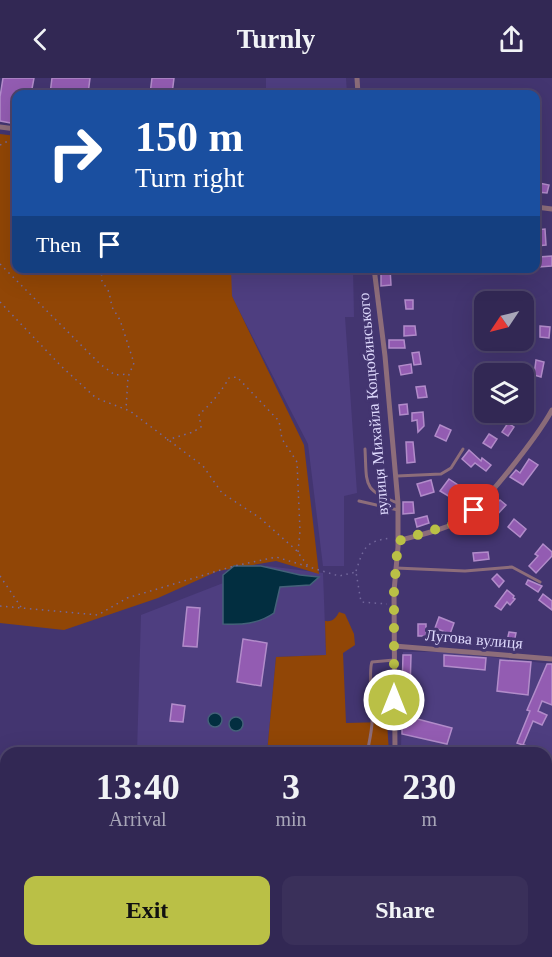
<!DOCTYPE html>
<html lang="en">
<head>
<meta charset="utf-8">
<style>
	body { margin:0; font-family:Georgia,serif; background:#3a305a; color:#f1f3f6; height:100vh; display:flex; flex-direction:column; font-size:22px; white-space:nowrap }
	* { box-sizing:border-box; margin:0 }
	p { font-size:20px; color:#a8a6b8 }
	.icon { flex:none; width:33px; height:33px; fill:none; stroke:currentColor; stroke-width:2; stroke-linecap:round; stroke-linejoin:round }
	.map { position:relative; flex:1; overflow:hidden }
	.panel { position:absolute; left:0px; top:669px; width:552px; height:210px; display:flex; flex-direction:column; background:#322854; border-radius:18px 18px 0 0; box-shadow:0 6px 24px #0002,0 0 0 2px #4d446b }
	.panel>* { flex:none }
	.guide { position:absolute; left:12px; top:12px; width:528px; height:183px; border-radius:12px; box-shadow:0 6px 24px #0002,0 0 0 2px #4d446b; background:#1a4fa0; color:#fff; overflow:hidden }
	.needle { width:39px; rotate:235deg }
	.fabs { position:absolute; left:474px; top:213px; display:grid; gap:12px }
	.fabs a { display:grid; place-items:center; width:60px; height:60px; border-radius:12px; background:#322854; box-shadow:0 6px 24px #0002,0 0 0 2px #4d446b; font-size:30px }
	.pin { position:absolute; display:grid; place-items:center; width:51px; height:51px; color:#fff; margin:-26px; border-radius:12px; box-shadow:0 3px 9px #0006 }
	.me { position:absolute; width:66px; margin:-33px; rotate:0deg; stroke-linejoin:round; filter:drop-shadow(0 0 4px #0008) }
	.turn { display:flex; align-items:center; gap:21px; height:126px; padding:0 24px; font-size:27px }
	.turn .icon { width:78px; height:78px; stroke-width:2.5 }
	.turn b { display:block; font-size:42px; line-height:51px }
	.then { display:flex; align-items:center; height:57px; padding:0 24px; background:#0003; gap:12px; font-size:22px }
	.eta { display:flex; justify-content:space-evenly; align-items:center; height:102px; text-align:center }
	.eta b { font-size:36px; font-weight:700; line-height:42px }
	.action { display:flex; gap:12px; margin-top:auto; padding:12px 24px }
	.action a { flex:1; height:69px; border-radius:12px; background:#bac046; color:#111; font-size:24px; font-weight:700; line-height:69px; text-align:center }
	.action a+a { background:#3a305a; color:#f1f3f6 }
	header { display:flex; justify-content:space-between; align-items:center; height:78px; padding:0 24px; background:#322854; font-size:27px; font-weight:700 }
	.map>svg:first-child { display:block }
	.built { fill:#4e3e80 }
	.green { fill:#914606 }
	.water { fill:#022e40; stroke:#446179; stroke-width:1.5 }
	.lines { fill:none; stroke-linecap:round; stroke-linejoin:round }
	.river { stroke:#022e40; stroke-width:12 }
	.building { fill:#935cb2; stroke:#b28cca; stroke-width:1.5 }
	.path { stroke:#73689c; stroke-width:1.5; stroke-dasharray:1.5 4.5; stroke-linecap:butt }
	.lane { stroke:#8d6d7a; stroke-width:3 }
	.street { stroke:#8d6d7a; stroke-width:5 }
	.route { stroke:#bac046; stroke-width:10; stroke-dasharray:0 18 }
	.labels { text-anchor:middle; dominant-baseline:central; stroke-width:6; stroke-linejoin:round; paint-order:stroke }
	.street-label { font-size:16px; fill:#ded9fd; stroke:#433570 }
</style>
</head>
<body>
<header><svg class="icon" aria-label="back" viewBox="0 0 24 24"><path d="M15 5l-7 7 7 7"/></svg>Turnly<svg class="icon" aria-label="share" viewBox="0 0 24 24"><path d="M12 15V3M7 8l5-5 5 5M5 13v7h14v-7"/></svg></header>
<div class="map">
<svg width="552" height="879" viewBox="0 0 552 879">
	<rect width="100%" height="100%" fill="#433570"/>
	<!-- built -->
	<g class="built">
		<polygon points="266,0 346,0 347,16 266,16"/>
		<polygon points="245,190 353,191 354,239 345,239 357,415 344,418 344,488 323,488 308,366 229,213 226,197"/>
		<polygon points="267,488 323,495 326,577 276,579 267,675 137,675 141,537"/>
		<polygon points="403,574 445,574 552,586 552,879 0,879 0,719 6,720 6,873 546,873 546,675 403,675 401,672"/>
	</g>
	<!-- green -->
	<g class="green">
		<polygon points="0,56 16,58 16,190 231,191 232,218 304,367 319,496 276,483 218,493 158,520 64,552 0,545"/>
		<path d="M339 534 345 536 354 556 355 567 343 575 346 645 387 644 389 675H267L276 579 326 577 325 543C333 544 336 540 339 534Z"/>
	</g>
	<!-- water -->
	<g class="water">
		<path d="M234 488H261L300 497 319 499 310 507 280 509 274 535C258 546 242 547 223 546V497Z"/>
		<circle cx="215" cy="642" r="7"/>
		<circle cx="236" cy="646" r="7"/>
		<polygon points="6,738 6,773 0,770 0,740"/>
		<polygon points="0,782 6,782 6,820 0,819"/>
	</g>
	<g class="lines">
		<!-- river -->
		<polyline class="river" points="546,868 552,868"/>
	</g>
	<!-- building -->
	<g class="building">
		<polygon points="3,0 34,0 31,16 16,16 16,46 0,43 0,19"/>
		<polygon points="52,0 90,0 88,16 50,16"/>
		<polygon points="152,0 174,0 172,16 150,16"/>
		<polygon points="539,105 549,107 547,115 537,114"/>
		<polygon points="545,151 546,167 536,168 536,152"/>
		<polygon points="552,178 552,188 539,189 539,179"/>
		<polygon points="381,190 390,190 391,207 381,208"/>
		<polygon points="405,222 413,222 413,231 406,231"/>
		<polygon points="404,248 415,248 416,257 404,258"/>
		<polygon points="540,248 550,249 549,260 540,259"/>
		<polygon points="389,262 404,262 405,270 389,270"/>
		<polygon points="419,274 421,286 414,287 412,275"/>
		<polygon points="536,282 544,284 541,299 534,297"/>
		<polygon points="411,286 412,295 401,297 399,288"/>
		<polygon points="425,308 427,319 418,320 416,309"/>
		<polygon points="407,326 408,336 400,337 399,327"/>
		<polygon points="423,334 424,348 418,354 417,342 412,343 412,335"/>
		<polygon points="508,345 514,349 508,358 502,354"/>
		<polygon points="440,347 451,352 446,363 435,358"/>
		<polygon points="489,356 497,361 491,370 483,365"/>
		<polygon points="406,364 413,364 415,384 407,385"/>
		<polygon points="469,372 481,383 482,380 491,387 486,393 475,385 471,389 462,381"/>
		<polygon points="529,381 538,387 523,407 510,399 516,392 520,395"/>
		<polygon points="449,401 458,407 450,419 440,413"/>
		<polygon points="431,402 434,414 421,418 417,406"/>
		<polygon points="500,422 506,427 484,451 472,440 481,432 485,436"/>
		<polygon points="403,424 413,424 414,435 403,436"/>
		<polygon points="427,438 429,445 417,449 415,441"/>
		<polygon points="514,441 526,451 520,459 508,449"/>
		<polygon points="543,466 552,474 552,478 536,495 529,488 538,478 535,476"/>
		<polygon points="488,474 489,481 474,483 473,475"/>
		<polygon points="497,496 504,503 499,509 492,501"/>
		<polygon points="528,502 542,508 538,514 526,506"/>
		<polygon points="507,512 514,518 513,520 515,521 510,527 507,524 501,532 495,528"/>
		<polygon points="543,516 552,523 552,532 539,522"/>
		<polygon points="187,529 200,530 197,569 183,568"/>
		<polygon points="439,539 454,545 450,556 435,550"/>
		<rect x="418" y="546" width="8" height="12"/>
		<polygon points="509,554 516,555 514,565 507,563"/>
		<polygon points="243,561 267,565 261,608 237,604"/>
		<polygon points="403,577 411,577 410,612 402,612"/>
		<polygon points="444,577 486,580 485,592 444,588"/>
		<polygon points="500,582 531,584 528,617 497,613"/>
		<polygon points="547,586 552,586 552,627 542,623 538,633 547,637 542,647 533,643 523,667 517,665 530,633 527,632"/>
		<polygon points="172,626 185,628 183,644 170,643"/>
		<polygon points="402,637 452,650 447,666 402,656"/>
		<polygon points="524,667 543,674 543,675 529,675 522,673"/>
		<polygon points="39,873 110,873 109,879 43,879 38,878"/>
		<polygon points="146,873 167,875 167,879 146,879"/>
	</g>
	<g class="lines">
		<!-- path -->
		<g class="path">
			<polyline points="0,67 6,64 16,69"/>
			<polyline points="0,186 100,286 115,297 129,296"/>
			<polyline points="101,190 102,203 109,214 112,229 120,242 134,285 128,299 126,331"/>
			<polyline points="0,224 61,288 96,320 130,333 203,388 222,415 260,440 296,472 308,488"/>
			<path d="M167 362 193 354 201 349 199 336C209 329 223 311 229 300L237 299 279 343 282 361 297 384 300 453 298 474"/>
			<path d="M356 493C364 469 365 463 392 460"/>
			<polyline points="0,498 21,529"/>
			<polyline points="0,528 98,537 127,520 234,488 276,479 339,498 356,494 361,524 387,526"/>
		</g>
		<!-- lane -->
		<g class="lane">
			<path d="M365 371C367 407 362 412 398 425"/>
			<polyline points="397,398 441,396 451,390 463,371"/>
			<polyline points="359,423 398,432"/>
			<polyline points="396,490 465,493 512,489 540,504"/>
			<path d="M367 675C369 666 371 656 372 646 373 632 368 592 372 584L394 582"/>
			<polyline points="383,879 384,873"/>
		</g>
		<!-- street -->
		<g class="street">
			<polyline points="357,0 358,16"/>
			<polyline points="0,49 16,51"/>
			<polyline points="536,129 552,131"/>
			<polyline points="374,190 385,278 398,425 398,469 394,513 395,675"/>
			<path d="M398 463C418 457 441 453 460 443 483 430 539 356 552 332"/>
			<polyline points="394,568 552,581"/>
			<polyline points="0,704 6,705"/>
		</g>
	</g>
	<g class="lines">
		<!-- route -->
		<polyline class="route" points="394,622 394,513 398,463 453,446 474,432"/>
	</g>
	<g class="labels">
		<!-- street labels -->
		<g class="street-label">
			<text transform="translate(373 326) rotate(-95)">вулиця Михайла Коцюбинського</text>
			<text transform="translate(474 561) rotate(5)">Лугова вулиця</text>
		</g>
	</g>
</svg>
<div class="fabs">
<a><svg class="needle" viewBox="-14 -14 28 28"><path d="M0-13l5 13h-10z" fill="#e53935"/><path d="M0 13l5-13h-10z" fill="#a8a6b8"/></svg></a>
<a><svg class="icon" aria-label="layers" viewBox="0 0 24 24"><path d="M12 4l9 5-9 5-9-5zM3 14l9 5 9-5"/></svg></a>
</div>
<div class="pin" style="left:474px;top:432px;background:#d93025"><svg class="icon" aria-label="arrive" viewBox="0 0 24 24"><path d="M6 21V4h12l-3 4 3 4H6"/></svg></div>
<svg class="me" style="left:394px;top:622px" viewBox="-20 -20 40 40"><circle r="17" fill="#bac046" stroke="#fff" stroke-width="3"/><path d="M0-11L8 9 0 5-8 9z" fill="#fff"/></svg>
<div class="guide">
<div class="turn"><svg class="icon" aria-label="right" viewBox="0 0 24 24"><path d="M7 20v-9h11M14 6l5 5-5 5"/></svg><div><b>150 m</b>Turn right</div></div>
<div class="then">Then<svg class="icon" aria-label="arrive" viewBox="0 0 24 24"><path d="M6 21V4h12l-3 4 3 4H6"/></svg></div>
</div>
<section class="panel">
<div class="eta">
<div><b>13:40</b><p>Arrival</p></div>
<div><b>3</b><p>min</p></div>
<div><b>230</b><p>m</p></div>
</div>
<div class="action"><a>Exit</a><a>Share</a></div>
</section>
</div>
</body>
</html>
